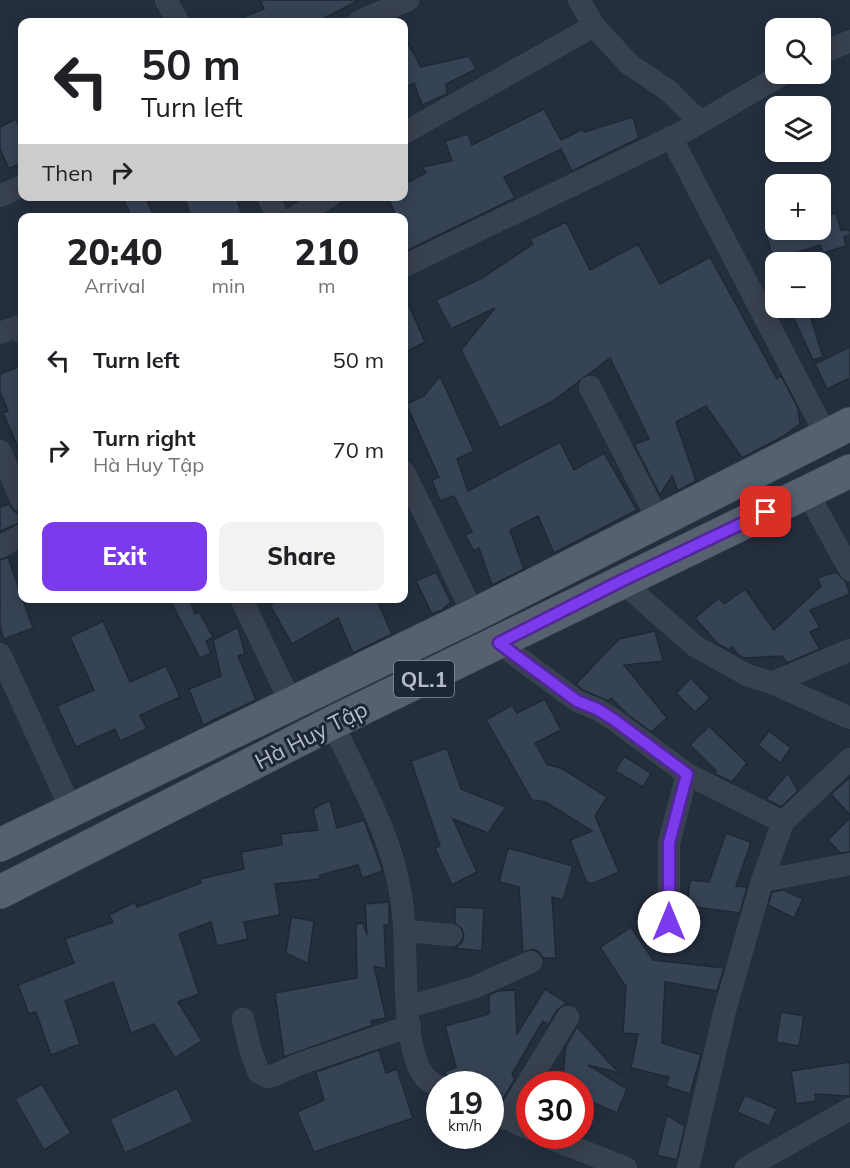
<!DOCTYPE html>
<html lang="en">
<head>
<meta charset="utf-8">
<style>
	body { margin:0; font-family:Mulish,sans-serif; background:#f2f2f2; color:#202124; height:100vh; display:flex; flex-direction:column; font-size:22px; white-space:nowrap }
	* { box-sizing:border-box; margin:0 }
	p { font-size:20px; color:#757577 }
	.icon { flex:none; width:33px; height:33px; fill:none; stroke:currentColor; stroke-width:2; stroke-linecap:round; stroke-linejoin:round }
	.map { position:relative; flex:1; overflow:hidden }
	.panel { position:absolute; left:18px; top:213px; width:390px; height:390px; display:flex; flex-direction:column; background:#fff; border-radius:12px; box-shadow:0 3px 15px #0003 }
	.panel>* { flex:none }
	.top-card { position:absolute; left:18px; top:18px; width:390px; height:183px; border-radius:12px; box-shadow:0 3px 15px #0003; background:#fff; color:#202124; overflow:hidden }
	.buttons { position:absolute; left:765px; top:18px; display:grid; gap:12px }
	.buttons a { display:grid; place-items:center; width:66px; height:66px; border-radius:12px; background:#fff; box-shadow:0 3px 15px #0003; font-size:30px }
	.speed { position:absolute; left:426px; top:1071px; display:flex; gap:12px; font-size:30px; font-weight:700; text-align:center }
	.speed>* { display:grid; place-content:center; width:78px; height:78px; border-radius:50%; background:#fff; box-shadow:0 3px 15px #0003; line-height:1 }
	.speed small { font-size:15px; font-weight:400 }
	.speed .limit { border:9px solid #d22; background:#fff; color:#111 }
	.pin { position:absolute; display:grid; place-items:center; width:51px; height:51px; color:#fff; margin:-26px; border-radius:12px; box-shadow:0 3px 9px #0006 }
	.me { position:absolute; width:66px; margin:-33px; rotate:0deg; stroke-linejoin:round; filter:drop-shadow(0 0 4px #0008) }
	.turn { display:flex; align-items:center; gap:21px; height:126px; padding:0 24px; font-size:27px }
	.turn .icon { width:78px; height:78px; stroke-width:2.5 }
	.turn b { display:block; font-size:42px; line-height:51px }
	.then { display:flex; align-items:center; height:57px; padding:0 24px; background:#0003; gap:12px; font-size:22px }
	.eta { display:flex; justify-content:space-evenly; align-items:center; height:102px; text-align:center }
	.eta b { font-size:36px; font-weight:800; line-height:42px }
	.primary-button { display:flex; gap:12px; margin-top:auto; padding:12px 24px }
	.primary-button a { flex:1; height:69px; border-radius:12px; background:#7c3aed; color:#fff; font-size:24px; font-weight:800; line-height:69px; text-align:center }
	.primary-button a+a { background:#f2f2f2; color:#202124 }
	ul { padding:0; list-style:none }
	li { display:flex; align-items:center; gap:18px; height:90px; padding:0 24px }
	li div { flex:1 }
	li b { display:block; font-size:22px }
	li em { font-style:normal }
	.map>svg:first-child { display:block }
	.building { fill:#364354; stroke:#1f2835; stroke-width:1.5 }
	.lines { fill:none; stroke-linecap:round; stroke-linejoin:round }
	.street-casing { stroke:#414a57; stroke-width:22 }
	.primary-casing { stroke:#414a57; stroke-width:34 }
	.street { stroke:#38414e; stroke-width:21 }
	.primary { stroke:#56606e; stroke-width:33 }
	.route-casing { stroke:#51269a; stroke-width:15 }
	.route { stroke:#7c3aed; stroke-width:10 }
	.labels { text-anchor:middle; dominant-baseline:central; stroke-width:6; stroke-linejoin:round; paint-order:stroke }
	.shield { fill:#1d2633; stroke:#878f9c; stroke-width:1.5 }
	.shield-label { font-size:21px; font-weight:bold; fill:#b4bcc9 }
	.street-label { font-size:22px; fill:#b4bcc9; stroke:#1d2633 }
</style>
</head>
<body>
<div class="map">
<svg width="850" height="1168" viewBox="0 0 850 1168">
	<rect width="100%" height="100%" fill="#242f3e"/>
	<!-- building -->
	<g class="building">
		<polygon points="260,0 359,0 317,22 231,22 264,9"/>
		<polygon points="404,36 421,67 469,56 476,69 446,84 447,94 422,105 414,83 404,88"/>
		<polygon points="544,109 561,140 583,129 584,132 633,117 639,138 572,171 561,149 504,177 515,198 404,252 404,218 397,218 387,196 404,196 404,184 426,173 422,167 452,161 445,141 468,134 472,145"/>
		<polygon points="16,119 22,132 22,162 9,169 0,149 0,127"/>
		<polygon points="122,196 145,196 155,218 132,218"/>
		<polygon points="184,196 236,196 243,218 191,218"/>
		<polygon points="836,213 841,230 850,230 850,235 844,237 846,246 823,253 820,245 774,260 766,235 783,230 820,230 820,218"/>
		<polygon points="566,222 590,270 638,244 660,284 710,257 777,379 781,376 798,408 800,424 780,438 742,458 706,406 676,422 696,481 678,491 672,476 660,495 634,444 649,439 610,358 553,401 500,428 461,350 495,308 451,329 436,300 482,278 533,244 530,239"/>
		<polygon points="404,294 425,342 404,353"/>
		<polygon points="789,308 808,308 823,357 813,360"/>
		<polygon points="850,347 850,378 827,389 815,364"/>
		<polygon points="18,367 22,378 22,456 3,413 8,411 0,392 0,374"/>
		<polygon points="440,376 474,451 457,459 468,491 560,442 574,470 604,453 637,510 554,553 538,516 510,530 524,569 492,585 479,548 474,551 465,535 472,532 454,496 440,501 432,480 439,477 406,404 424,396"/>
		<polygon points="9,504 15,512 22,513 22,522 0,531 0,507"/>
		<polygon points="8,557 33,628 4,639 0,627 0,560"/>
		<polygon points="436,572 451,602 442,610 432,614 416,581"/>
		<polygon points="836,572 845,581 850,594 810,610 820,627 810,632 820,649 787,663 782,656 744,658 738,655 732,647 729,650 718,644 695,618 719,598 724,604 745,589 774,630 821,586 817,578"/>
		<polygon points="169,598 189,598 195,614 199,612 213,637 206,641 211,653 200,658"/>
		<polygon points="282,598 376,598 392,634 353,653 338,618 292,644 270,605"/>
		<polygon points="103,621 130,682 166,666 180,697 140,715 147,729 120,741 115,729 76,747 57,706 94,690 70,637"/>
		<polygon points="238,627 245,654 238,656 256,700 203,725 189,689 221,676 213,640"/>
		<polygon points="655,631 663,661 624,665 667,718 651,732 627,714 611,698 608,701 583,690 576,684 619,639"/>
		<polygon points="691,678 710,698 695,712 676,693"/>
		<polygon points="545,699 561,730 535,743 547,764 563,769 607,797 595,816 619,872 594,883 587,883 570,840 592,831 546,802 532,800 486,720 512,705 517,713"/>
		<polygon points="709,726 747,763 732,782 715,774 716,771 690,745"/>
		<polygon points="769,731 791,748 780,763 758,745"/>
		<polygon points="447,748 461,789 506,807 488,833 453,819 477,872 452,885 435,848 440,846 411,761"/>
		<polygon points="624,756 651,773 643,787 615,771"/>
		<polygon points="788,773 798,791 781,807 766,799"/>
		<polygon points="850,777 850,815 831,794"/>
		<polygon points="330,800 337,828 364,820 383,871 362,878 358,865 320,875 320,879 275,884 280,915 244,922 248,939 217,946 211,922 179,934 199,994 178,1002 202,1041 175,1058 154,1024 131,1033 113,982 65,1001 80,1044 51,1055 36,1012 29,1014 18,985 74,963 65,939 113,922 109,915 135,902 137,907 201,883 200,879 244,869 241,852 282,845 281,834 318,830 313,809"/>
		<polygon points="850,818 850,852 840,853 828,840"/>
		<polygon points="726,833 751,842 736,886 747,887 740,913 687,906 690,880 709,882"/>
		<polygon points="508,848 573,866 563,900 552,897 556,958 543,958 539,952 533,949 523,952 519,887 499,882"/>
		<polygon points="783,890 803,899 794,918 768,905 772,892"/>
		<polygon points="389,902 389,925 384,925 386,969 374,966 386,1018 371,1021 373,1025 284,1057 275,993 357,978 356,924 363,923 367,935 365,904"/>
		<polygon points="455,907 484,908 482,951 455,948 462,942 464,936 462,929 455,923"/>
		<polygon points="291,917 314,921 308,964 286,953"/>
		<polygon points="631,927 653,960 724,968 717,991 665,982 662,1043 701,1055 690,1094 666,1086 669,1077 631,1068 638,1034 623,1033 626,987 600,947"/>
		<polygon points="545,989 567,1003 557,1010 548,1025 543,1021 512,1074 515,1079 501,1102 490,1099 490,1084 455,1084 444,1072 456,1067 445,1026 489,1014 489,995 498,991 515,990 517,1034"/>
		<polygon points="781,1012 804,1016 799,1046 776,1042"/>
		<polygon points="577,1027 619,1073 588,1065 627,1089 617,1113 580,1097 580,1084 562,1084 566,1046"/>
		<polygon points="379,1050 386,1073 397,1069 413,1118 314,1152 297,1112 324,1100 316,1072"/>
		<polygon points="850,1062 850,1096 815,1094 816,1101 796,1104 791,1071"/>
		<polygon points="42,1084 71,1133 44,1150 15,1099"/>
		<polygon points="177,1088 193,1122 125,1153 110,1119"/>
		<polygon points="745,1095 777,1109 769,1126 737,1112"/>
		<polygon points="667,1115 685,1126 677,1160 657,1155"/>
	</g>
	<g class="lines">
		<!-- street casing -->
		<g class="street-casing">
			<g id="street">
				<polyline points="166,0 178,22"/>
				<polyline points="579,0 594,26 629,64 669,91 700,122"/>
				<polyline points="358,22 408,0"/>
				<polyline points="820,54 850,41"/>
				<polyline points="404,133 594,26"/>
				<polyline points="671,137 826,435"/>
				<polyline points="0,196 22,186"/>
				<polyline points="268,196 278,218"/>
				<polyline points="294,218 330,196"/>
				<polyline points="404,266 689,129 783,74"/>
				<polyline points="0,333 17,327 22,333"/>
				<polyline points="590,387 659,521"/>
				<polyline points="0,451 22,501"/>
				<polyline points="404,472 474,615"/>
				<polyline points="807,492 850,570"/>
				<polyline points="0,547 22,535"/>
				<polyline points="621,581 695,646 747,675 772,683 850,718"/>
				<polyline points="241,598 291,703"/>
				<polyline points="499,643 577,701 597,709 613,719 687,774 783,822"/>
				<polyline points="0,654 71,809"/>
				<polyline points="772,683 850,650"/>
				<path d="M332 723C364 790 400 848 404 924 407 963 402 1040 422 1073 425 1079 433 1084 440 1087"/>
				<polyline points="762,881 850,864"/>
				<polyline points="669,922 669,843 687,774"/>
				<polyline points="405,931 451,935"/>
				<polyline points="408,1007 473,988 531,962"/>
				<polyline points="243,1019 251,1052 259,1073 267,1077 275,1075 299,1064 410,1026"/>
				<polyline points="490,1111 530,1129"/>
				<polyline points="506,1119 568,1017"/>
				<polyline points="545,1136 626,1168"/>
				<polyline points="688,1168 725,1010 762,881 783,822 850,759"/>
				<polyline points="746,1168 850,1109"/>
			</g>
		</g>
		<!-- primary casing -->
		<g class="primary-casing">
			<g id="primary">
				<polyline points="0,845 474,615 850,424"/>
				<polyline points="0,892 332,723 850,471"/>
			</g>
		</g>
		<!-- street -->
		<use href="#street" class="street"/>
		<!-- primary -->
		<use href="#primary" class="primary"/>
	</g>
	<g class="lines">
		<!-- route casing -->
		<g class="route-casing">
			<polyline id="route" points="669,922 669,843 687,774 613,719 597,709 577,701 499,643 621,581 766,512"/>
		</g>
		<!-- route -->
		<use href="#route" class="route"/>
	</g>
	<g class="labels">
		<!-- shield labels -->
		<rect class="shield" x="394" y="661" width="60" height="36" rx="4.5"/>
		<g class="shield-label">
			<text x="424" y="679">QL.1</text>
		</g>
		<!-- street labels -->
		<g class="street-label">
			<text transform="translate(311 735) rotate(-27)">Hà Huy Tập</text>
		</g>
	</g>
</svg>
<div class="buttons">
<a><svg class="icon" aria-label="search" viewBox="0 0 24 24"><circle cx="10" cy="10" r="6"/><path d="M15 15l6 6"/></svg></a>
<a><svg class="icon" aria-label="layers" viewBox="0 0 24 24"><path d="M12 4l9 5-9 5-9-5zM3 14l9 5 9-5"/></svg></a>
<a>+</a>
<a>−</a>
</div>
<div class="speed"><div>19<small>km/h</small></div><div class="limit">30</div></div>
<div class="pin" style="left:766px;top:512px;background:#d93025"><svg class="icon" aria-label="arrive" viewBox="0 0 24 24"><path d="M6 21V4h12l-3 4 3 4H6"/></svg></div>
<svg class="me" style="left:669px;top:922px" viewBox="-20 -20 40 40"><circle r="19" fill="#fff"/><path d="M0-13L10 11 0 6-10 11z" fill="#7c3aed"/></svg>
<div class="top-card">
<div class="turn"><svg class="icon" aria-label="left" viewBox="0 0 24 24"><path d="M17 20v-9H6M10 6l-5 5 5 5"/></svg><div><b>50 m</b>Turn left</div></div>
<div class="then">Then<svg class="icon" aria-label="right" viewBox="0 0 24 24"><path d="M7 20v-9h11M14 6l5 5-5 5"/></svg></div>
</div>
<section class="panel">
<div class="eta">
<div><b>20:40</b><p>Arrival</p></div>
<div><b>1</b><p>min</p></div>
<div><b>210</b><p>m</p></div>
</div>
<ul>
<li><svg class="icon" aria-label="left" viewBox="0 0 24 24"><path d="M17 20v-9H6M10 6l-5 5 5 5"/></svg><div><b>Turn left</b></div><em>50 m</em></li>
<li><svg class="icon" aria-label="right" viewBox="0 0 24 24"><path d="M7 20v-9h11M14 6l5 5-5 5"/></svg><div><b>Turn right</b><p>Hà Huy Tập</p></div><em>70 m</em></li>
</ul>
<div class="primary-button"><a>Exit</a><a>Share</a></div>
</section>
</div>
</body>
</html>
